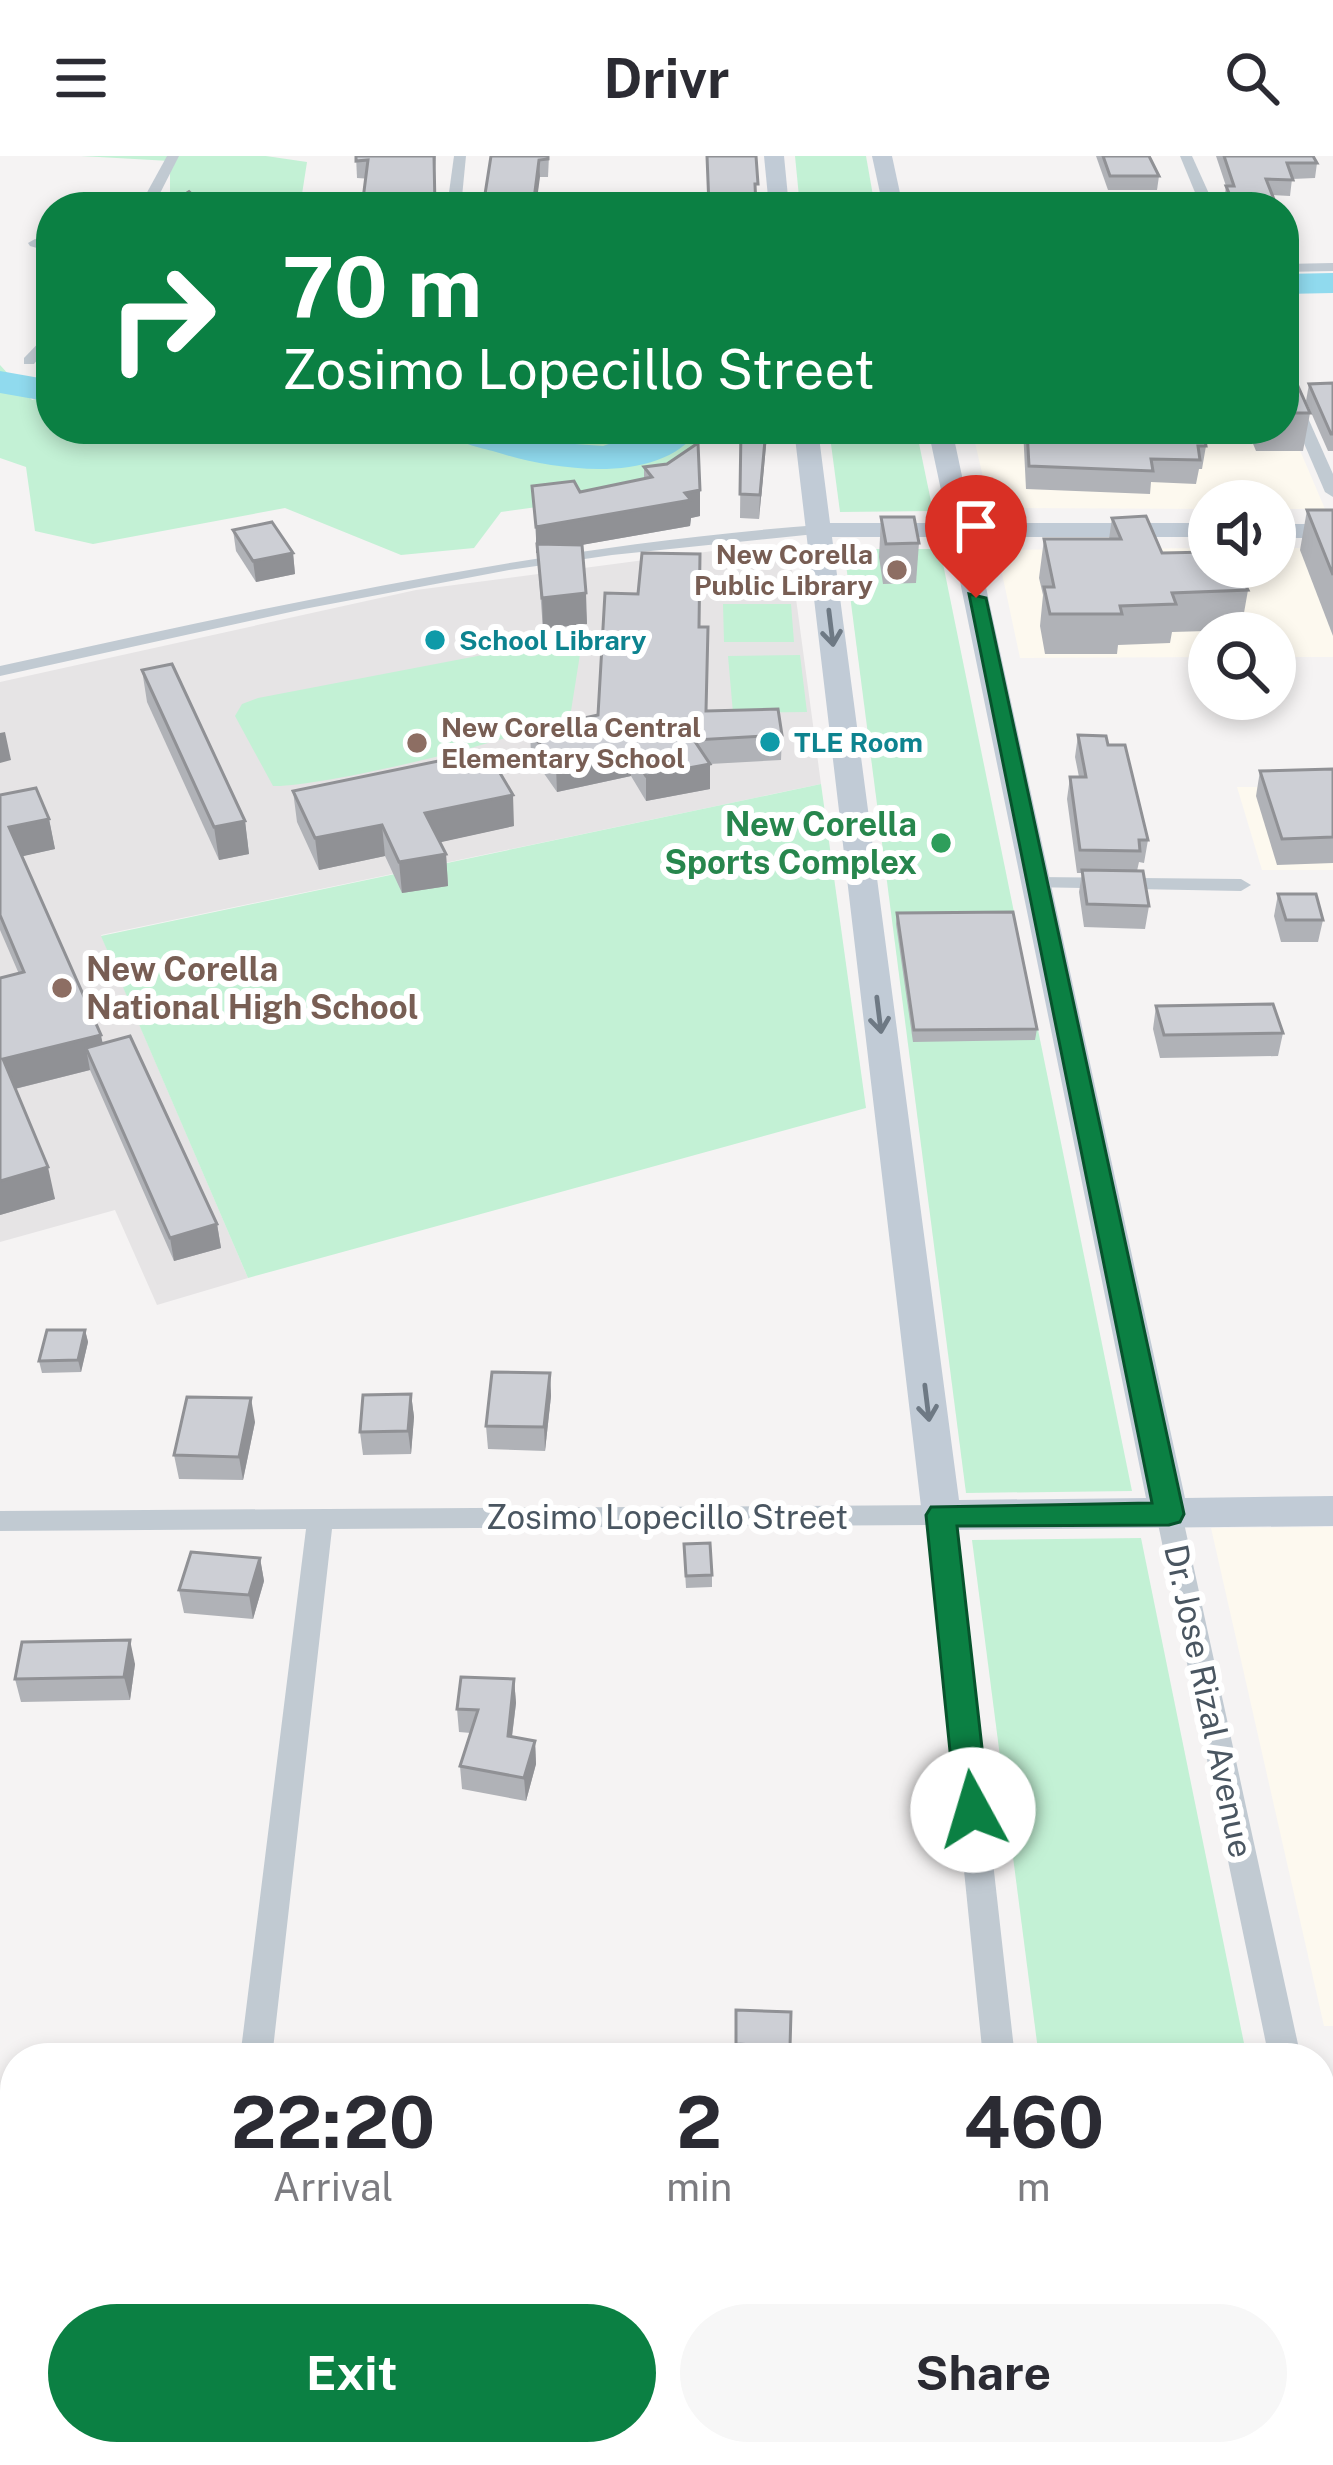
<!DOCTYPE html>
<html lang="en">
<head>
<meta charset="utf-8">
<style>
	body { margin:0; font-family:"Public Sans",sans-serif; background:#f7f7f7; color:#2b2b33; height:100vh; display:flex; flex-direction:column; font-size:45px; white-space:nowrap }
	* { box-sizing:border-box; margin:0 }
	p { font-size:39px; color:#7c7c81 }
	.icon { flex:none; width:66px; height:66px; fill:none; stroke:currentColor; stroke-width:2; stroke-linecap:round; stroke-linejoin:round }
	.map { position:relative; flex:1; overflow:hidden }
	.panel { position:absolute; left:0px; top:1887px; width:1335px; height:423px; display:flex; flex-direction:column; background:#fff; border-radius:48px 48px 0 0; box-shadow:0 6px 18px #0003 }
	.panel>* { flex:none }
	.banner { position:absolute; left:36px; top:36px; width:1263px; height:252px; border-radius:48px; box-shadow:0 6px 18px #0003; background:#0b8043; color:#fff; overflow:hidden }
	.tools { position:absolute; left:1188px; top:324px; display:grid; gap:24px }
	.tools a { display:grid; place-items:center; width:108px; height:108px; border-radius:50%; background:#fff; box-shadow:0 6px 18px #0003; font-size:60px }
	.pin { position:absolute; display:grid; place-items:center; width:102px; height:102px; color:#fff; margin:-123px -51px; border-radius:50% 50% 50% 0; rotate:-45deg; box-shadow:0 0 12px #0007 }
	.pin .icon { rotate:45deg }
	.me { position:absolute; width:132px; margin:-66px; rotate:354deg; stroke-linejoin:round; filter:drop-shadow(0 0 9px #0008) }
	.turn { display:flex; align-items:center; gap:42px; height:252px; padding:0 48px; font-size:54px }
	.turn .icon { width:156px; height:156px; stroke-width:2.5 }
	.turn b { display:block; font-size:84px; line-height:102px }
	.eta { display:flex; justify-content:space-evenly; align-items:center; height:204px; text-align:center }
	.eta b { font-size:72px; font-weight:700; line-height:84px }
	.cta { display:flex; gap:24px; margin-top:auto; padding:24px 48px }
	.cta a { flex:1; height:138px; border-radius:72px; background:#0b8043; color:#fff; font-size:48px; font-weight:700; line-height:138px; text-align:center }
	.cta a+a { background:#f7f7f7; color:#2b2b33 }
	header { display:flex; justify-content:space-between; align-items:center; height:156px; padding:0 48px; background:#fff; font-size:54px; font-weight:700 }
	.map>svg:first-child { display:block }
	.commercial { fill:#fdf9ef }
	.education { fill:#e6e4e5 }
	.green { fill:#c3f1d5 }
	.lines { fill:none; stroke-linecap:round; stroke-linejoin:round }
	.river { fill:#90daee; fill-rule:evenodd }
	.street { fill:#c1cad2; fill-rule:evenodd }
	.secondary { fill:#c1cbd6; fill-rule:evenodd }
	.wall { fill:#b0b2b7 }
	.shaded-wall { fill:#909195 }
	.building { fill:#cdcfd5; stroke:#909195; stroke-width:3 }
	.oneway { stroke:#6e7984 }
	.route { fill:#0b8043; stroke:#07532c; stroke-width:3 }
	.education-dot { fill:#8d6e63; stroke:#fff; stroke-width:4.5 }
	.culture-dot { fill:#0f9aa8; stroke:#fff; stroke-width:4.5 }
	.leisure-dot { fill:#2e9e5b; stroke:#fff; stroke-width:4.5 }
	.labels { text-anchor:middle; dominant-baseline:central; stroke-width:12; stroke-linejoin:round; paint-order:stroke }
	.far-education-label { font-size:27px; font-weight:bold; fill:#785e54; stroke:#fff; text-anchor:end }
	.far-culture-label { font-size:27px; font-weight:bold; fill:#0d838f; stroke:#fff; text-anchor:start }
	.leisure-label { font-size:33px; font-weight:bold; fill:#27864d; stroke:#fff; text-anchor:end }
	.education-label { font-size:33px; font-weight:bold; fill:#785e54; stroke:#fff; text-anchor:start }
	.street-label { font-size:33px; fill:#4a5661; stroke:#fff }
</style>
</head>
<body>
<header><svg class="icon" aria-label="menu" viewBox="0 0 24 24"><path d="M4 6h16M4 12h16M4 18h16"/></svg>Drivr<svg class="icon" aria-label="search" viewBox="0 0 24 24"><circle cx="10" cy="10" r="6"/><path d="M15 15l6 6"/></svg></header>
<div class="map">
<svg width="1333" height="2309" viewBox="0 0 1333 2309">
	<rect width="100%" height="100%" fill="#f5f3f3"/>
	<!-- commercial -->
	<g class="commercial">
		<polygon points="1284,257 1325,353 1275,353 1275,345 1209,345 1209,353 990,352 972,273 1284,273"/>
		<polygon points="1209,392 1209,411 1275,411 1275,392 1333,392 1333,501 1275,501 1275,477 1209,477 1209,501 1020,502 997,394"/>
		<polygon points="1237,631 1333,631 1333,714 1262,714"/>
		<polygon points="1333,1371 1333,1870 1324,1870 1211,1372"/>
	</g>
	<!-- education -->
	<polygon class="education" points="743,391 767,394 783,401 792,413 821,628 101,779 248,1122 157,1149 115,1054 0,1086 0,526 416,434"/>
	<!-- green -->
	<g class="green">
		<polygon points="81,0 266,0 307,6 300,51 170,51 170,5"/>
		<polygon points="795,0 866,0 875,51 800,51"/>
		<polygon points="0,209 32,244 51,239 51,273 719,273 623,339 501,356 474,392 401,399 285,352 93,388 35,375 26,311 0,302"/>
		<polygon points="829,273 916,273 933,355 840,356"/>
		<polygon points="844,393 940,393 1132,1335 966,1337"/>
		<polygon points="723,448 791,448 794,486 724,486"/>
		<path d="M555 485 579 486 581 492 571 555C542 581 316 632 273 630L235 560 242 548 258 542Z"/>
		<polygon points="800,499 807,556 733,557 728,500"/>
		<polygon points="821,628 866,952 248,1122 101,780"/>
		<polygon points="1141,1382 1247,1902 1039,1902 972,1384"/>
		<polygon points="1323,2276 1329,2309 1091,2309 1089,2295 1320,2295"/>
	</g>
	<g class="lines">
		<!-- river -->
		<g class="river">
			<polygon points="1333,117 1333,137 1284,138 1284,118"/>
			<polygon points="0,215 51,224 51,246 0,237"/>
			<path d="M446 273H502L547 286 603 290 653 273H699C660 331 552 314 496 296 479 291 456 288 446 273Z"/>
		</g>
		<!-- street -->
		<g class="street">
			<polygon points="167,0 179,0 153,51 139,51"/>
			<polygon points="454,0 466,0 461,51 447,51"/>
			<polygon points="1180,0 1192,0 1215,51 1201,51"/>
			<polygon points="35,83 51,88 51,96 30,90 28,87"/>
			<polygon points="1333,107 1333,115 1284,116 1284,108"/>
			<polygon points="51,174 51,187 34,208 24,208 24,202"/>
			<polygon points="1284,220 1291,224 1333,318 1333,341 1325,336 1284,241"/>
			<path d="M819 369 827 374 825 377 612 399 509 414 304 453 0 520V510C272 450 541 390 819 369Z"/>
			<polygon points="1036,721 1241,723 1251,729 1241,735 1029,731 1029,723"/>
			<polygon points="1169,1348 1178,1351 1182,1358 1301,1902 1269,1902 1156,1358 1160,1351"/>
			<polygon points="941,1349 950,1352 954,1359 1015,1902 983,1902 929,1369 332,1373 272,1902 240,1902 306,1373 0,1375 0,1355"/>
			<polygon points="1320,2050 1333,2058 1333,2143 1320,2136"/>
			<rect x="1320" y="2226" width="13" height="34"/>
			<rect x="0" y="2254" width="15" height="34"/>
			<polygon points="192,2295 228,2295 226,2309 190,2309"/>
			<polygon points="1024,2295 1060,2295 1062,2309 1026,2309"/>
		</g>
		<!-- secondary -->
		<g class="secondary">
			<polygon points="764,0 784,0 789,51 769,51"/>
			<polygon points="872,0 892,0 903,51 883,51"/>
			<path d="M794 273H818L830 367H948L928 273H952L972 367H1209V381H975L1185 1342 1333 1340V1370L941 1374 927 1369 922 1359ZM832 381H951L1146 1342 959 1344Z"/>
			<rect x="1275" y="368" width="58" height="14"/>
		</g>
	</g>
	<!-- wall -->
	<g class="wall">
		<polygon points="356,0 436,0 434,27 357,22"/>
		<polygon points="491,0 549,0 548,21 540,21"/>
		<polygon points="1096,0 1149,0 1159,20 1157,34 1108,34"/>
		<polygon points="1216,0 1313,0 1317,7 1315,22 1292,23 1290,40 1272,39 1275,46 1274,51 1226,51 1224,46 1226,30"/>
		<polygon points="1284,208 1310,257 1303,295 1256,295 1247,273 1284,273"/>
		<polygon points="1333,227 1333,295 1328,295 1306,245 1309,228"/>
		<polygon points="741,273 773,273 773,280 767,280 759,363 740,362"/>
		<polygon points="1023,273 1203,273 1206,290 1202,313 1199,313 1196,328 1151,326 1150,338 1026,333"/>
		<polygon points="644,311 700,334 700,360 691,362 690,370 581,389 587,468 543,473 532,330 580,336 644,323"/>
		<polygon points="1307,354 1333,354 1333,480 1300,394"/>
		<polygon points="881,361 919,387 916,427 883,428 879,401"/>
		<polygon points="1112,362 1162,397 1248,434 1241,474 1172,476 1170,487 1118,489 1117,498 1045,498 1040,470 1043,439 1039,422 1044,383 1109,383"/>
		<polygon points="233,374 293,397 295,418 256,426 236,395"/>
		<polygon points="699,471 707,555 782,579 781,604 710,608 710,633 646,645 631,620 557,636 531,599 530,574 598,559"/>
		<polygon points="142,514 245,665 249,698 219,704 147,546"/>
		<polygon points="1078,579 1108,589 1148,684 1144,707 1139,706 1137,715 1149,750 1145,773 1084,771 1079,736 1082,717 1077,717 1067,643 1070,621 1079,621 1075,601"/>
		<polygon points="1333,613 1333,707 1277,709 1256,640 1260,615"/>
		<polygon points="293,635 514,670 440,686 446,698 448,730 402,737 385,700 319,714 297,666"/>
		<polygon points="0,639 49,663 55,693 22,700 103,887 217,1068 221,1092 174,1105 90,914 15,933 55,1043 0,1059 19,818 0,774"/>
		<polygon points="1278,738 1323,764 1318,786 1281,786 1274,760"/>
		<polygon points="897,757 1037,873 1035,884 913,886 896,768"/>
		<polygon points="1156,850 1283,877 1278,900 1160,902 1153,873"/>
		<polygon points="85,1174 88,1186 81,1216 42,1217 39,1205"/>
		<polygon points="550,1217 551,1240 545,1295 488,1293 486,1270"/>
		<polygon points="411,1238 414,1261 411,1298 363,1299 360,1276"/>
		<polygon points="255,1266 243,1324 179,1323 174,1299"/>
		<polygon points="684,1400 712,1419 712,1431 686,1432"/>
		<polygon points="260,1402 264,1425 253,1463 184,1457 179,1434"/>
		<polygon points="135,1508 130,1544 21,1546 15,1523"/>
		<polygon points="514,1523 516,1547 512,1581 535,1585 536,1608 526,1645 462,1633 460,1610 471,1577 459,1576 457,1553"/>
		<polygon points="736,1854 791,1856 790,1902 735,1899"/>
	</g>
	<!-- shaded-wall -->
	<g class="shaded-wall">
		<polygon points="539,4 540,21 536,51 533,51"/>
		<polygon points="191,35 193,51 180,51"/>
		<polygon points="766,273 767,273 759,363 760,339"/>
		<polygon points="700,334 700,360 691,362 690,370 536,397 536,371"/>
		<polygon points="293,397 295,418 256,426 253,405"/>
		<polygon points="586,437 587,468 543,473 542,442"/>
		<polygon points="5,576 11,604 0,607 0,577"/>
		<polygon points="630,595 631,620 557,636 556,611"/>
		<polygon points="710,608 710,633 646,645 646,620"/>
		<polygon points="513,639 514,670 428,689 425,657"/>
		<polygon points="49,663 55,693 15,702 9,671"/>
		<polygon points="245,665 249,698 219,704 214,671"/>
		<polygon points="382,669 385,700 319,714 315,682"/>
		<polygon points="446,698 448,730 402,737 399,706"/>
		<polygon points="101,879 107,910 86,892 90,914 10,934 3,903"/>
		<polygon points="48,1011 55,1043 0,1059 0,1025"/>
		<polygon points="217,1068 221,1092 174,1105 170,1082"/>
		<polygon points="85,1174 88,1186 81,1216 78,1204"/>
		<polygon points="550,1217 551,1240 545,1295 544,1271"/>
		<polygon points="411,1238 414,1261 411,1298 408,1275"/>
		<polygon points="251,1242 255,1266 243,1324 239,1301"/>
		<polygon points="260,1402 264,1425 253,1463 249,1439"/>
		<polygon points="130,1484 135,1508 130,1544 124,1521"/>
		<polygon points="514,1523 516,1547 509,1603 508,1580"/>
		<polygon points="535,1585 536,1608 526,1645 524,1622"/>
		<polygon points="15,2066 15,2125 4,2176 0,2165 0,2137"/>
	</g>
	<!-- building -->
	<g class="building">
		<polygon points="356,0 434,0 435,51 362,51 368,4 356,5"/>
		<polygon points="491,0 548,0 548,3 539,4 533,51 483,51"/>
		<polygon points="707,0 756,0 758,28 755,28 756,51 675,51 709,50"/>
		<polygon points="1103,0 1149,0 1159,20 1110,20"/>
		<polygon points="1224,0 1313,0 1317,7 1287,7 1293,24 1266,23 1275,46 1268,46 1270,51 1235,51 1226,30 1234,30"/>
		<polygon points="190,35 180,51 165,51"/>
		<polygon points="1284,208 1288,208 1310,257 1284,257"/>
		<polygon points="1333,227 1333,278 1331,278 1309,228"/>
		<polygon points="741,273 766,273 760,339 740,338"/>
		<polygon points="1027,273 1203,273 1206,290 1198,290 1200,304 1151,303 1153,315 1029,310"/>
		<polygon points="698,287 700,334 685,337 691,344 536,371 532,330 574,325 580,336 652,321 644,311 667,308"/>
		<polygon points="1307,354 1333,354 1333,419"/>
		<polygon points="1146,360 1162,397 1209,396 1209,411 1237,411 1248,434 1172,437 1176,448 1120,450 1122,458 1050,458 1044,431 1054,431 1044,383 1121,383 1112,362"/>
		<polygon points="881,361 914,361 919,387 886,388"/>
		<polygon points="272,366 293,397 253,405 233,374"/>
		<polygon points="537,388 582,389 586,437 542,442"/>
		<polygon points="642,397 700,398 699,471 708,471 706,555 778,553 782,579 694,584 710,608 646,620 630,595 556,611 530,574 598,559 605,437 638,438"/>
		<polygon points="172,508 245,665 214,671 142,514"/>
		<polygon points="1078,579 1106,580 1108,589 1125,589 1148,684 1139,684 1140,695 1080,694 1070,621 1086,621"/>
		<polygon points="487,595 513,639 425,657 446,698 399,706 382,669 315,682 293,635"/>
		<polygon points="1333,613 1333,681 1282,683 1260,615"/>
		<polygon points="36,632 49,663 9,671 101,879 3,903 48,1011 0,1025 0,822 24,816 0,759 0,639"/>
		<polygon points="1082,714 1143,715 1149,750 1087,748"/>
		<polygon points="1278,738 1316,738 1323,764 1286,764"/>
		<polygon points="1013,756 1037,873 914,874 897,757"/>
		<polygon points="1273,848 1283,877 1164,879 1156,850"/>
		<polygon points="130,880 217,1068 170,1082 86,892"/>
		<polygon points="47,1174 85,1174 78,1204 39,1205"/>
		<polygon points="492,1216 550,1217 544,1271 486,1270"/>
		<polygon points="411,1238 408,1275 360,1276 363,1239"/>
		<polygon points="187,1241 251,1242 239,1301 174,1299"/>
		<polygon points="710,1387 712,1419 686,1420 684,1388"/>
		<polygon points="191,1396 260,1402 249,1439 179,1434"/>
		<polygon points="130,1484 124,1521 15,1523 22,1486"/>
		<polygon points="461,1521 514,1523 508,1580 535,1585 524,1622 460,1610 478,1554 457,1553"/>
		<polygon points="736,1854 791,1856 790,1891 736,1888"/>
		<polygon points="0,2054 15,2054 15,2066 0,2137"/>
		<polygon points="92,2298 90,2309 0,2309 0,2300"/>
		<polygon points="939,2304 986,2305 986,2309 939,2309"/>
	</g>
	<!-- one-way arrows -->
	<defs><path id="oneway-shaft" d="M-6 0H5M1.5-3L5.5 0L1.5 3" fill="none" stroke-width="1.6" stroke-linecap="round" stroke-linejoin="round" transform="scale(3)"/></defs>
	<g class="oneway">
		<use href="#oneway-shaft" transform="translate(831 472) rotate(83)"/>
		<use href="#oneway-shaft" transform="translate(879 859) rotate(83)"/>
		<use href="#oneway-shaft" transform="translate(927 1247) rotate(83)"/>
	</g>
	<!-- route -->
	<polygon class="route" points="969,438 986,442 1184,1358 1180,1366 1169,1369 957,1370 989,1654 985,1664 973,1668 961,1664 956,1654 926,1359 931,1351 1152,1347"/>
	<!-- markers -->
	<g class="education-dot">
		<circle cx="897" cy="414" r="12"/>
		<circle cx="417" cy="587" r="12"/>
		<circle cx="62" cy="832" r="12"/>
	</g>
	<g class="culture-dot">
		<circle cx="435" cy="484" r="12"/>
		<circle cx="770" cy="586" r="12"/>
	</g>
	<circle class="leisure-dot" cx="941" cy="687" r="12"/>
	<g class="labels">
		<!-- far-education labels -->
		<g class="far-education-label">
			<text x="873" y="398">New Corella<tspan x="873" dy="31">Public Library</tspan></text>
			<text x="441" y="571" text-anchor="start">New Corella Central<tspan x="441" dy="31">Elementary School</tspan></text>
		</g>
		<!-- far-culture labels -->
		<g class="far-culture-label">
			<text x="459" y="484">School Library</text>
			<text x="794" y="586">TLE Room</text>
		</g>
		<!-- leisure labels -->
		<g class="leisure-label">
			<text x="917" y="668">New Corella<tspan x="917" dy="38">Sports Complex</tspan></text>
		</g>
		<!-- education labels -->
		<g class="education-label">
			<text x="86" y="813">New Corella<tspan x="86" dy="38">National High School</tspan></text>
		</g>
		<!-- street labels -->
		<g class="street-label">
			<text x="667" y="1361">Zosimo Lopecillo Street</text>
			<text transform="translate(1209 1545) rotate(78)">Dr. Jose Rizal Avenue</text>
		</g>
	</g>
</svg>
<div class="tools">
<a><svg class="icon" aria-label="sound" viewBox="0 0 24 24"><path d="M4 9h4l5-4v14l-5-4H4zM17 9q2 3 0 6"/></svg></a>
<a><svg class="icon" aria-label="search" viewBox="0 0 24 24"><circle cx="10" cy="10" r="6"/><path d="M15 15l6 6"/></svg></a>
</div>
<div class="pin" style="left:976px;top:442px;background:#d93025"><svg class="icon" aria-label="arrive" viewBox="0 0 24 24"><path d="M6 21V4h12l-3 4 3 4H6"/></svg></div>
<svg class="me" style="left:973px;top:1654px" viewBox="-20 -20 40 40"><circle r="19" fill="#fff"/><path d="M0-13L10 11 0 6-10 11z" fill="#0b8043"/></svg>
<div class="banner">
<div class="turn"><svg class="icon" aria-label="right" viewBox="0 0 24 24"><path d="M7 20v-9h11M14 6l5 5-5 5"/></svg><div><b>70 m</b>Zosimo Lopecillo Street</div></div>
</div>
<section class="panel">
<div class="eta">
<div><b>22:20</b><p>Arrival</p></div>
<div><b>2</b><p>min</p></div>
<div><b>460</b><p>m</p></div>
</div>
<div class="cta"><a>Exit</a><a>Share</a></div>
</section>
</div>
</body>
</html>
